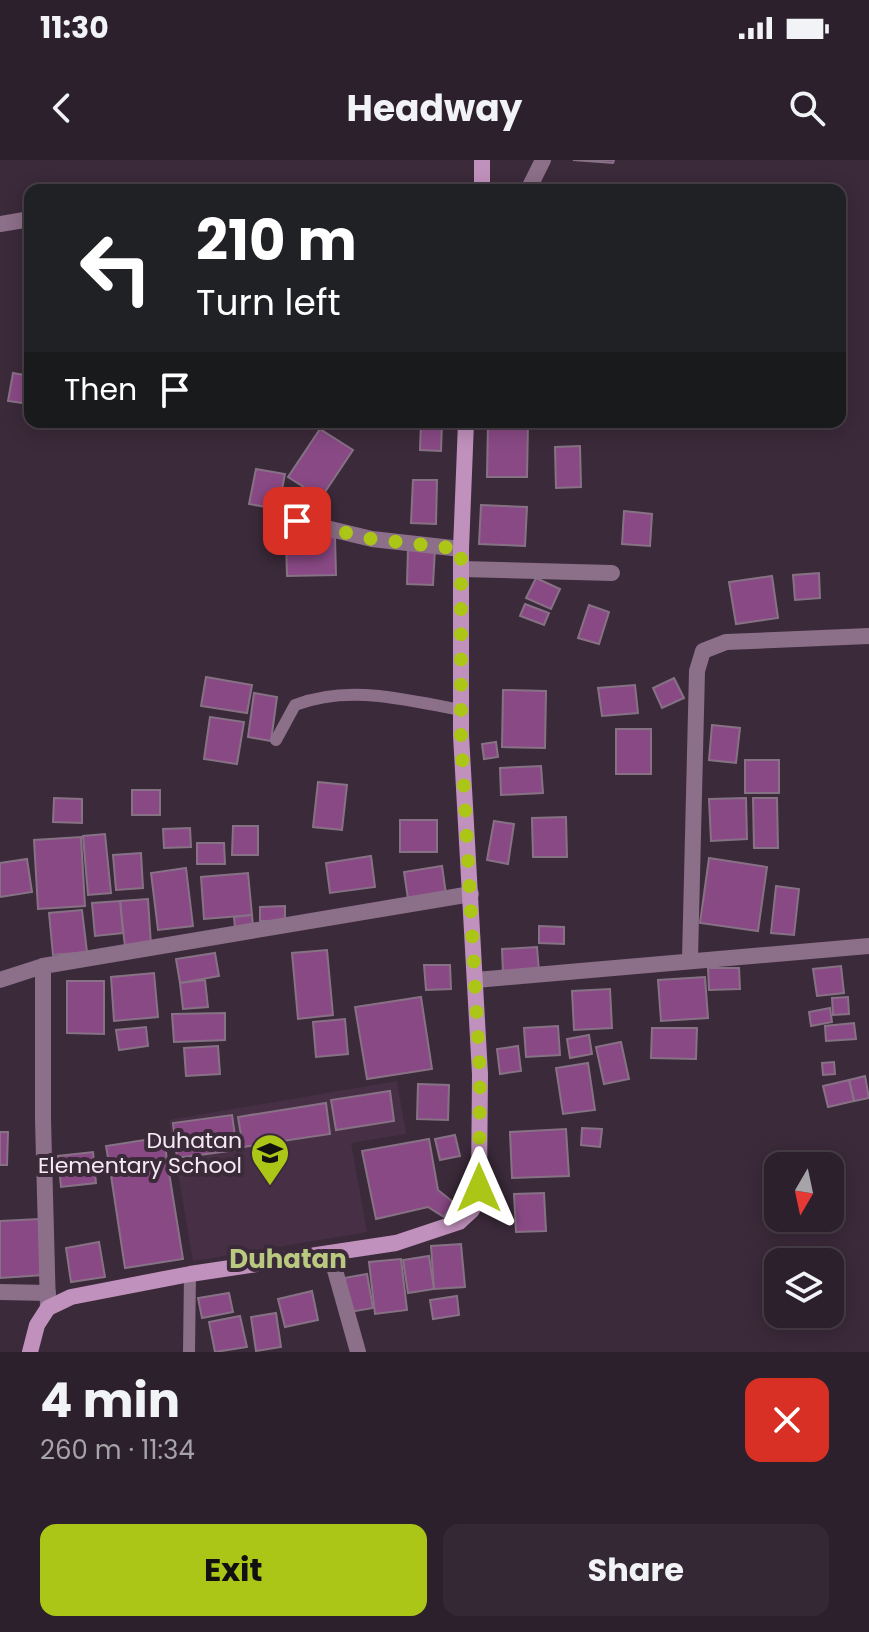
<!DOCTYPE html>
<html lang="en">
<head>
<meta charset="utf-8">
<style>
	body { margin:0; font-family:Poppins,sans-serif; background:#342834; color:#f1f3f6; height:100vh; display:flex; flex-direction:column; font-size:30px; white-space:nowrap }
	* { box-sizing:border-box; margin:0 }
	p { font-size:26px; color:#a6a3a9 }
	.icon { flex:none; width:44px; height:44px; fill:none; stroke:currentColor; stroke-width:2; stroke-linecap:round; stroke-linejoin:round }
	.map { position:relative; height:1192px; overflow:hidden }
	.sheet { display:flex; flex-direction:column; background:#2c202c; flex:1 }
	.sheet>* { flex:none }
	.guide { position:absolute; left:24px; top:24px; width:822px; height:244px; border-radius:16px; box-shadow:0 4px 20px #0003,0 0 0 2px #483e48; background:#202124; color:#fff; overflow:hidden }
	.needle { width:52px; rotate:189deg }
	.buttons { position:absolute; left:764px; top:992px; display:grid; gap:16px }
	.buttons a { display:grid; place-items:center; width:80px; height:80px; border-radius:16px; background:#2c202c; box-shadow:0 4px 20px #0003,0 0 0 2px #483e48; font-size:40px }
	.pin { position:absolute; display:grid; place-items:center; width:68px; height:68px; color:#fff; margin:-34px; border-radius:16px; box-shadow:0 4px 12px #0006 }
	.me { position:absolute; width:88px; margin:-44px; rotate:0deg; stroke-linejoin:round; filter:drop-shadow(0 0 6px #0008) }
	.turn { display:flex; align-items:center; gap:28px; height:168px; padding:0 40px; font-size:36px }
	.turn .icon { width:104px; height:104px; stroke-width:2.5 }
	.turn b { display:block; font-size:56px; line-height:68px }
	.then { display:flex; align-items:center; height:76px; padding:0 40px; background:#0003; gap:16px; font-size:30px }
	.round { display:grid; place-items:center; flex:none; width:84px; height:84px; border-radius:16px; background:#342834 }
	.headline { display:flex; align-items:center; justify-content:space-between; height:136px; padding:0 40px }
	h1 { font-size:48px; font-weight:700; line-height:60px }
	.action { display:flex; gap:16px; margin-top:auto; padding:16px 40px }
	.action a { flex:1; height:92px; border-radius:16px; background:#abc616; color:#111; font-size:32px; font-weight:700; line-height:92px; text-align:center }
	.action a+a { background:#342834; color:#f1f3f6 }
	.status { display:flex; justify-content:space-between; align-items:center; height:56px; padding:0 40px; background:#2c202c; direction:ltr }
	.status svg { height:22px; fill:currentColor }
	header { display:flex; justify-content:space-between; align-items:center; height:104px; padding:0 40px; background:#2c202c; font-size:36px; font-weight:700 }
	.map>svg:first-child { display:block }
	.built { fill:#473045 }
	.building { fill:#894985; stroke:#877285; stroke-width:2 }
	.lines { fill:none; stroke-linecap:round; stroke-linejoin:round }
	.lane { stroke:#8c6f89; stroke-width:12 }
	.street { stroke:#8c6f89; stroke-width:16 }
	.secondary { stroke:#c091bc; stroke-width:16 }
	.route { stroke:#abc616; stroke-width:14; stroke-dasharray:0 25.2 }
	.labels { text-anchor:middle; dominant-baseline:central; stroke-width:8; stroke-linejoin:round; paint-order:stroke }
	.poi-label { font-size:22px; fill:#f6eaf5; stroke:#3b2a3a; text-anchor:end }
	.quarter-label { font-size:26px; font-weight:bold; fill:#b9ca80; stroke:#3b2a3a }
</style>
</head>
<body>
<div class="status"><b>11:30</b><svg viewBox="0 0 49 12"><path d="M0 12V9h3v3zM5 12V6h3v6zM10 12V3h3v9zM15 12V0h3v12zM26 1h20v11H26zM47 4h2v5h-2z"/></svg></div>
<header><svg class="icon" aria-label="back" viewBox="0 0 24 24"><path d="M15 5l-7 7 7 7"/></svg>Headway<svg class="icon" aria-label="search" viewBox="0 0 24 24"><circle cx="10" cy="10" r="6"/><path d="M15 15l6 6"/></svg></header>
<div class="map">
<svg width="869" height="1192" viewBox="0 0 869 1192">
	<rect width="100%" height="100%" fill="#3b2a3a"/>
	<!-- built -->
	<polygon class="built" points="397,921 406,974 351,983 367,1072 193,1101 169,960"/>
	<!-- building -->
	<g class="building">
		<polygon points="573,0 614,0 613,3"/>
		<polygon points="13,213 30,216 30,244 8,241"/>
		<polygon points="421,262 442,262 441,291 420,290"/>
		<polygon points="488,262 528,262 527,317 487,317"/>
		<polygon points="320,269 353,290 321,338 288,317"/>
		<polygon points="580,286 581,327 556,328 555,287"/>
		<polygon points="256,309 285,314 278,349 249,344"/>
		<polygon points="413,320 437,320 436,364 411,363"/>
		<polygon points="481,345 527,347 525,386 479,384"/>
		<polygon points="624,351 652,354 650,386 622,384"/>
		<polygon points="335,377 336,415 287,416 286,378"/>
		<polygon points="408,387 435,388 433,425 407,424"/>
		<polygon points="819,413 820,438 795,440 793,415"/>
		<polygon points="772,416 778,458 736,464 729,422"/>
		<polygon points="536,418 560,429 551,449 526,438"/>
		<polygon points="525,444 549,453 544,465 520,456"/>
		<polygon points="589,445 609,452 599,484 578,478"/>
		<polygon points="206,517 252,525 247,553 201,546"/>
		<polygon points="674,518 684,538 662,548 653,528"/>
		<polygon points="635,525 638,553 602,556 598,528"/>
		<polygon points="503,530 546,531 545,588 502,587"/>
		<polygon points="254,533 277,537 271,581 248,577"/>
		<polygon points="210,557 244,562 237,604 204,599"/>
		<polygon points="712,565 740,568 736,603 709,600"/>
		<rect x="616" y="569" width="35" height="45"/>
		<polygon points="496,582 498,597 484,599 482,584"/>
		<rect x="745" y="600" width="34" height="33"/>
		<polygon points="541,606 543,633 501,635 500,608"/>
		<polygon points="318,622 347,625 342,670 313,667"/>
		<rect x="132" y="630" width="28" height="25"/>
		<polygon points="54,638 82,639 82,663 53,662"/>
		<polygon points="746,638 747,679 711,681 709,639"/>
		<polygon points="753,638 777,638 778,688 754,688"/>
		<polygon points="566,657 567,697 533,697 532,658"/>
		<rect x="400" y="660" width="37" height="32"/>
		<polygon points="494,661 514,664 508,704 487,700"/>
		<polygon points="233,666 258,666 258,695 232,695"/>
		<polygon points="190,668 191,687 164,688 163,669"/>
		<polygon points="105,674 111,733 88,735 83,676"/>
		<polygon points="81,677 85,746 38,749 34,680"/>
		<polygon points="197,683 224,683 225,704 197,704"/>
		<polygon points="141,693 143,728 116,730 113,695"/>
		<polygon points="371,696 375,727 330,733 326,703"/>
		<polygon points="709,698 767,707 758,771 700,763"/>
		<polygon points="27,699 32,732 0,737 0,703"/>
		<polygon points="442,706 446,734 408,739 404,712"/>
		<polygon points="186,708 193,766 158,770 151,713"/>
		<polygon points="248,713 252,755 204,759 201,717"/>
		<polygon points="776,726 799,729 794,775 771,773"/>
		<polygon points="148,739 151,785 125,787 120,741"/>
		<polygon points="120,741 123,773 95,776 92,743"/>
		<polygon points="285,746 285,761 260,761 260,747"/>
		<polygon points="82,750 87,792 53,795 49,753"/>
		<polygon points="252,755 253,767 235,769 234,757"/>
		<polygon points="539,766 564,767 564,784 539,783"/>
		<polygon points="537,787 539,812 503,814 502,789"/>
		<polygon points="327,790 333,855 298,859 292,793"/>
		<polygon points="215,793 219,816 180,823 176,799"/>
		<polygon points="424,805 450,805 451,829 426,830"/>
		<polygon points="841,806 844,833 817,836 813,809"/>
		<polygon points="708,808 739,808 740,829 709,830"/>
		<polygon points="154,813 158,857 114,861 111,817"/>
		<polygon points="705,817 708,858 661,861 658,820"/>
		<polygon points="205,820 208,847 183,849 180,823"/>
		<polygon points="67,821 104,821 104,874 67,873"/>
		<polygon points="610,829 612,868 574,870 572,831"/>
		<polygon points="421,837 432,909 367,919 355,847"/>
		<polygon points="848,837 849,854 833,855 832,838"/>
		<polygon points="830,848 832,862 811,866 809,852"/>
		<polygon points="225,853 225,880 174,882 172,854"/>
		<polygon points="345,859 348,894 316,897 313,862"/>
		<polygon points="854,863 856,879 826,881 825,866"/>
		<polygon points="558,866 560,895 526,897 524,868"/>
		<polygon points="146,867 148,886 119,890 116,870"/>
		<polygon points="652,868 697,868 696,899 651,898"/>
		<polygon points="589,875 592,894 570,898 567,879"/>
		<polygon points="621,882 629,919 604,924 596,887"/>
		<polygon points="218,886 220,914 186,916 184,888"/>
		<polygon points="518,886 521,911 500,914 497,889"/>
		<polygon points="834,902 835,914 823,915 822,903"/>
		<polygon points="588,903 595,950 563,954 556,908"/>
		<polygon points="865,916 869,938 854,941 849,920"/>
		<polygon points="849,920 854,941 828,947 823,926"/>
		<polygon points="418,924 449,925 448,960 417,959"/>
		<polygon points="390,931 394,961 336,970 331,940"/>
		<polygon points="326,943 330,974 243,987 238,957"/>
		<polygon points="232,955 237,990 177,998 173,963"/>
		<polygon points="582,968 602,969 600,987 581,985"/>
		<polygon points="566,969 569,1016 512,1018 510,972"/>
		<polygon points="0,972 8,972 7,1005 0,1005"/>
		<polygon points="455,975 460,996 440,1000 435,979"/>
		<polygon points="164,977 167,1000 110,1009 106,986"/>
		<polygon points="429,979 438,1030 453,1042 444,1057 428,1047 376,1059 362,991"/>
		<polygon points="93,992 96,1023 61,1027 58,996"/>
		<polygon points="167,1000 183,1099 125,1108 110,1009"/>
		<polygon points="544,1033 546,1071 516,1072 514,1034"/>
		<polygon points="39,1059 43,1115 0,1118 0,1061"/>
		<polygon points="99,1082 105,1117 71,1122 66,1088"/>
		<polygon points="461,1084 465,1127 434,1129 431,1086"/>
		<polygon points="429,1096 434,1129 408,1133 403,1100"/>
		<polygon points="401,1099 407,1150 375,1154 369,1102"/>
		<polygon points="367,1114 373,1148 349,1152 344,1118"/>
		<polygon points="312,1131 318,1160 285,1167 278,1139"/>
		<polygon points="229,1133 233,1152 202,1158 198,1138"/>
		<polygon points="457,1136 459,1155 433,1159 430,1140"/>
		<polygon points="276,1153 281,1187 256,1191 251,1157"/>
		<polygon points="240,1156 247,1187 215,1192 209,1162"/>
	</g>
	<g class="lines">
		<!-- lane -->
		<g class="lane">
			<path d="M276 580 295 545C350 524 405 540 461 550"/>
			<polyline points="189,1192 190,1114"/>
		</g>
		<!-- street -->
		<g class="street">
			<polyline points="528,30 543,0"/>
			<polyline points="0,64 30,59"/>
			<polyline points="297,361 372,379 461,389"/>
			<polyline points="462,409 612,413"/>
			<polyline points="690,799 697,511 703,491 726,482 869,476"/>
			<polyline points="0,820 43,806"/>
			<polyline points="476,820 869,786"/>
			<polyline points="331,1096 358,1192"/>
			<polyline points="0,1132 48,1133"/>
			<polyline points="48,1148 43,959 43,806 471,734"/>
		</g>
		<!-- secondary -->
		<g class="secondary">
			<polyline points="482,0 482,30"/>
			<polyline points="30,1192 37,1165 48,1148 71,1137 190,1114 396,1083 459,1062 472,1050 479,1028 480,914 461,575 461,389 466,262"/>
		</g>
	</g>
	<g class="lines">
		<!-- route -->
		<polyline class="route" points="297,361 372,379 461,389 461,575 480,914 479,1028"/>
	</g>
	<!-- icons -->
	<defs>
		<g id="school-pin" transform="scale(2)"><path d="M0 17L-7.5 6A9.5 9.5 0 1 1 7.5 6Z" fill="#abc616" stroke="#3b2a3a"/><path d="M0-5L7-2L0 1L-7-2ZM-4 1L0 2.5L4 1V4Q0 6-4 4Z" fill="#111"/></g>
	</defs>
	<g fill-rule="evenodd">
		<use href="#school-pin" x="270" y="993"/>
	</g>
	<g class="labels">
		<!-- poi labels -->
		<g class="poi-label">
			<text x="242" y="980">Duhatan<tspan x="242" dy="25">Elementary School</tspan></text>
		</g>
		<!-- quarter labels -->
		<g class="quarter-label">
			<text x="288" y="1099">Duhatan</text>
		</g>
	</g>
</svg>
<div class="buttons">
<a><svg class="needle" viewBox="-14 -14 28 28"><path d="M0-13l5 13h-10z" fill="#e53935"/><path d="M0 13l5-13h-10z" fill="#a6a3a9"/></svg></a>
<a><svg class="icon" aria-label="layers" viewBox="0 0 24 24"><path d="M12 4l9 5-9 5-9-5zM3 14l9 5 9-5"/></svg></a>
</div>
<div class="pin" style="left:297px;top:361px;background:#d93025"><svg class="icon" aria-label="arrive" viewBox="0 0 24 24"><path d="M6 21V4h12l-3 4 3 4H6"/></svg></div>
<svg class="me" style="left:479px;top:1028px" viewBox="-20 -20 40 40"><path d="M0-17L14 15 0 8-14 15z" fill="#abc616" stroke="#fff" stroke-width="4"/></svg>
<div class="guide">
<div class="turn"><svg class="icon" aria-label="left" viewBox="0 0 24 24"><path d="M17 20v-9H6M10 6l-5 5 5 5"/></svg><div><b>210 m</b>Turn left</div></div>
<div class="then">Then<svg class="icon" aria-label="arrive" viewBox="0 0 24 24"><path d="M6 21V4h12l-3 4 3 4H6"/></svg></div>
</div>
</div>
<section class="sheet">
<div class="headline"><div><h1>4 min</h1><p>260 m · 11:34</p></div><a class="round" style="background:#d93025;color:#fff"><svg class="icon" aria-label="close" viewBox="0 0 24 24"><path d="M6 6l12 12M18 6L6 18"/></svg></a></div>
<div class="action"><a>Exit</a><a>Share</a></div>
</section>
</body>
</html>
